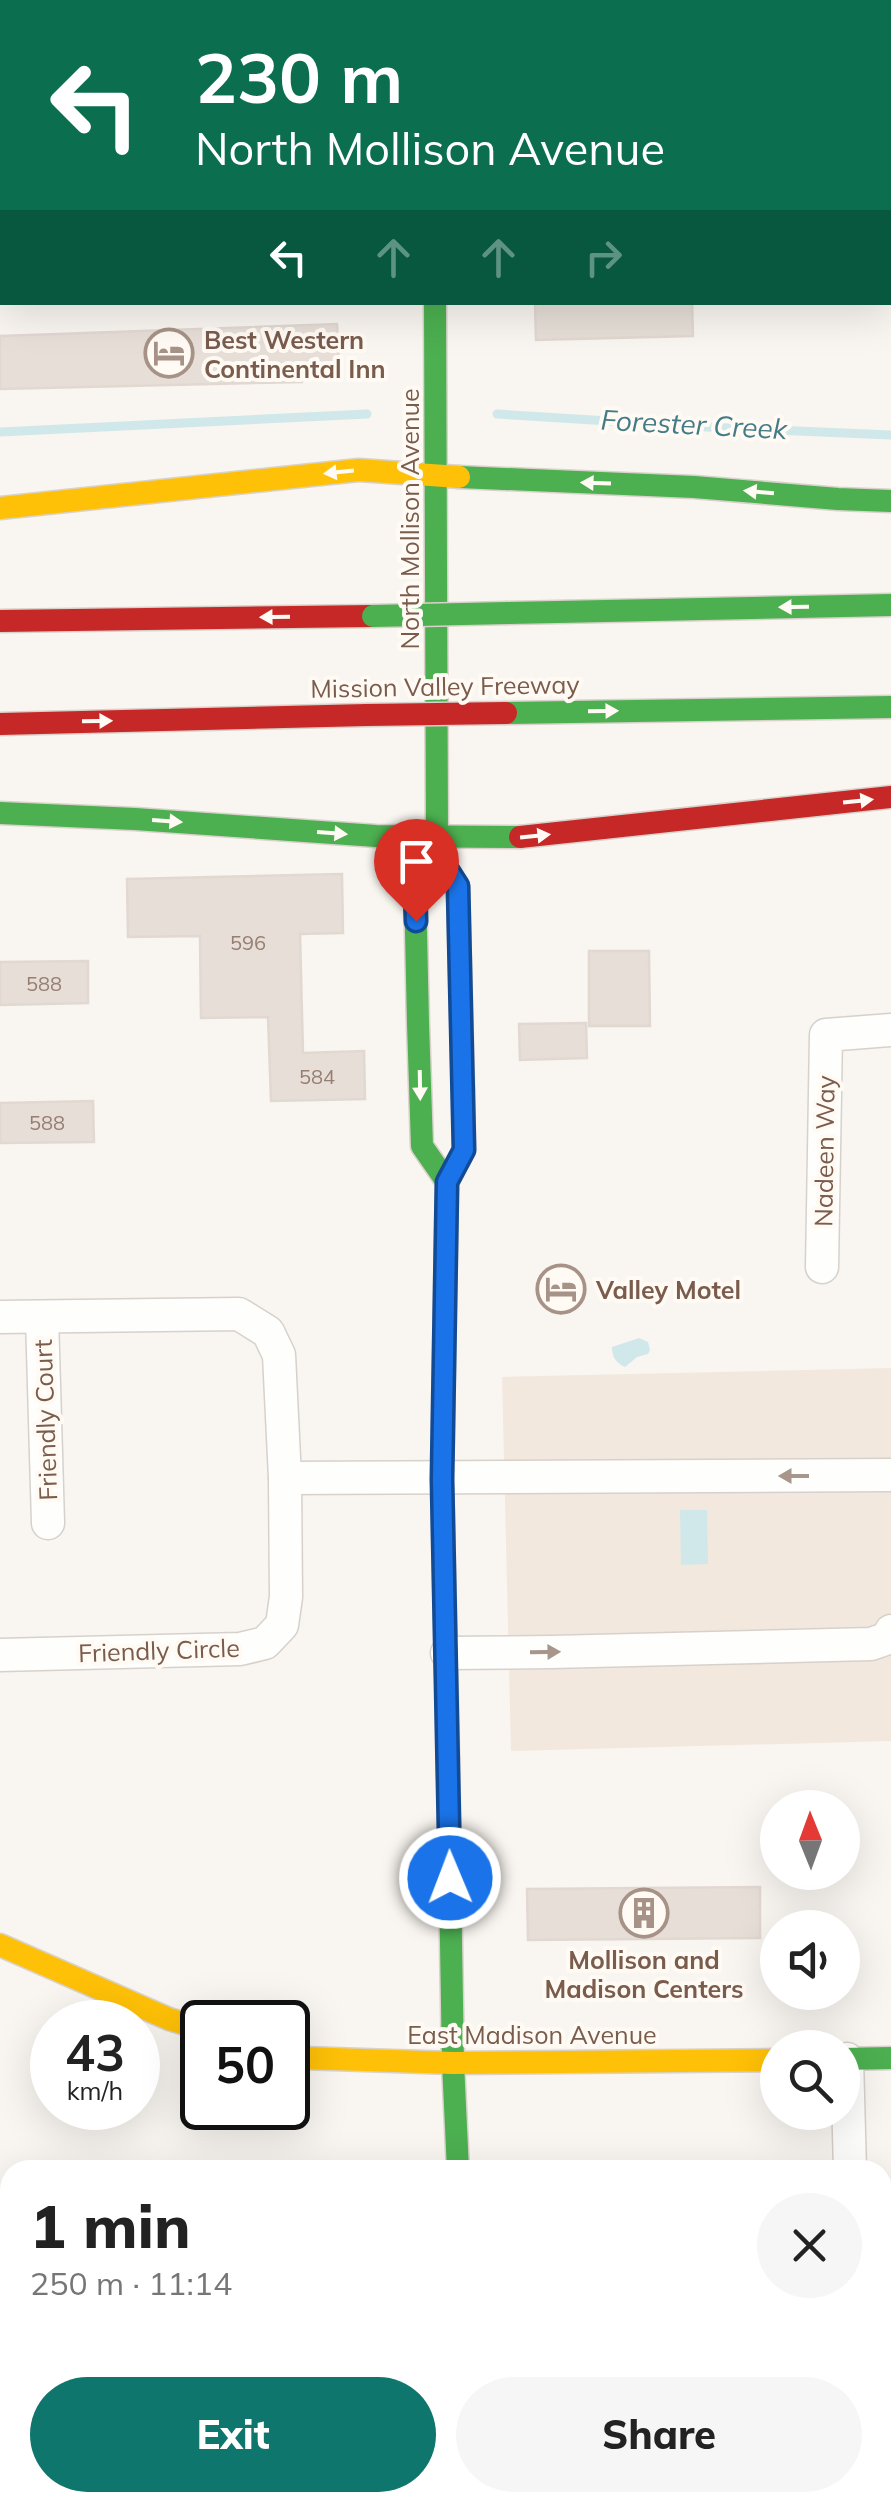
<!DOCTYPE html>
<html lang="en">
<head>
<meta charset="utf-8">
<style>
	body { margin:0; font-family:Mulish,sans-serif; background:#f6f6f6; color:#222; height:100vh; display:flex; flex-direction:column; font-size:38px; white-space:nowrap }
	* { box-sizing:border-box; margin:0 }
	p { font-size:32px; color:#767676 }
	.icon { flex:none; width:55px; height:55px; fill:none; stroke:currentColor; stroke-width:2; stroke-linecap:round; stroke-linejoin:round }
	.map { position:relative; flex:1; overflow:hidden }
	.drawer { position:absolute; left:0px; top:2160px; width:892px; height:352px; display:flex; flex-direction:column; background:#fff; border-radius:30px 30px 0 0; box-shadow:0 10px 40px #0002 }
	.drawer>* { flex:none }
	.guide { position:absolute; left:0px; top:0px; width:892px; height:305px; box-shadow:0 10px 40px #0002; background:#0b6e4f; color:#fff; overflow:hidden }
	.needle { width:65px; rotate:359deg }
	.tools { position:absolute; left:760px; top:1790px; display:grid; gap:20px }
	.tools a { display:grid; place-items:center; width:100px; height:100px; border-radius:50%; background:#fff; box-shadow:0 10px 40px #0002; font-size:50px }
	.speed { position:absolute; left:30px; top:2000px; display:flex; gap:20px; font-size:50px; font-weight:700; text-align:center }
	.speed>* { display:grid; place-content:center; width:130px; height:130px; border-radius:50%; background:#fff; box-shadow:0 10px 40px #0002; line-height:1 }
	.speed small { font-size:25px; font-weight:400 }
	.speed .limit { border:5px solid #111; border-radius:15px; background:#fff; color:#111 }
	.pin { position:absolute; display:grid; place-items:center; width:85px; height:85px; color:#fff; margin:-102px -42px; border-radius:50% 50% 50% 0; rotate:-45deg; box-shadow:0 0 10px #0007 }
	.pin .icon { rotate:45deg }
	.me { position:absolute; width:110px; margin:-55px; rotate:359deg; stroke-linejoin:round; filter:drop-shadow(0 0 8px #0008) }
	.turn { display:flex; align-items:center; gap:35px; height:210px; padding:0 30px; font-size:45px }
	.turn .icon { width:130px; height:130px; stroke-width:2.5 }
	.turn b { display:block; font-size:70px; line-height:85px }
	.lanes { display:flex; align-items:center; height:95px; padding:0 30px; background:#0003; justify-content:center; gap:50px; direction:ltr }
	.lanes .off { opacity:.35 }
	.round { display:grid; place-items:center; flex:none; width:105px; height:105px; border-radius:52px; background:#f6f6f6 }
	.overview { display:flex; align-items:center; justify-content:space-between; height:170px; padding:0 30px }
	h1 { font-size:60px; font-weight:800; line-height:75px }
	.cta { display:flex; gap:20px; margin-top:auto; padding:20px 30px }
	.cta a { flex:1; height:115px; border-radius:60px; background:#0f766e; color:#fff; font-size:40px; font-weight:800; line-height:115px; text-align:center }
	.cta a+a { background:#f6f6f6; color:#222 }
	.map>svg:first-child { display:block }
	.residential { fill:#f2e8de }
	.water { fill:#d0e8ea }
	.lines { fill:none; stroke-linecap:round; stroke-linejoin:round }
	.stream { stroke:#d0e8ea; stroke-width:9 }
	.building { fill:#e6ded7; stroke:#e2d8d2; stroke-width:2.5 }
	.street-casing { stroke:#d7d1cb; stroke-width:35 }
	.fast-casing { stroke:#d9d2cb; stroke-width:25 }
	.slow-casing { stroke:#d9d2cb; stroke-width:25 }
	.jam-casing { stroke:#d9d2cb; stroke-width:25 }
	.street { stroke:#fefefd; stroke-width:32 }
	.fast { stroke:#4caf50; stroke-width:22 }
	.slow { stroke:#ffc107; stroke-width:22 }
	.jam { stroke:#c62828; stroke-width:22 }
	.fast-bridge-casing { stroke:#dad1cc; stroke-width:25; stroke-linecap:butt }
	.jam-bridge-casing { stroke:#dad1cc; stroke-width:25; stroke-linecap:butt }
	.fast-bridge { stroke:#4caf50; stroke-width:22 }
	.jam-bridge { stroke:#c62828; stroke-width:22 }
	.oneway { fill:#fffaf3 }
	.oneway2 { fill:#a8958b }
	.route-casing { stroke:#114b97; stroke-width:25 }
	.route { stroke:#1a73e8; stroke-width:18 }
	.labels { text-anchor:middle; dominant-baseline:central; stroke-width:8; stroke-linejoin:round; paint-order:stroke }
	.number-label { font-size:20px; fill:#977e72 }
	.poi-label { font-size:25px; font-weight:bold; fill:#7a5c4d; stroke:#fffaf3; text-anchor:start }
	.street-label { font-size:25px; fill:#7a5c4d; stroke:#fffaf3 }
	.water-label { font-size:28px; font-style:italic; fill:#437c86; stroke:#fffaf3 }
</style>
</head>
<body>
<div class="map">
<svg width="891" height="2512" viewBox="0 0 891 2512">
	<rect width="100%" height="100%" fill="#f9f5f0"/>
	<!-- residential -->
	<polygon class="residential" points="891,1368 891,1741 511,1751 502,1377"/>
	<!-- water -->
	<g class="water">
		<path d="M639 1338 648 1342 650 1350 648 1354 637 1357 625 1367C616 1363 612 1357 612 1347Z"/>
		<polygon points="680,1510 707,1510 708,1564 681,1565"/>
	</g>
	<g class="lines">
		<!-- stream -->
		<g class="stream">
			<polyline points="497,414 705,427 891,435"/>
			<polyline points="0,432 367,414"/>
		</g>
	</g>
	<!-- building -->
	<g class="building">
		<polygon points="535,302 692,302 693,336 536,340"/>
		<polygon points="337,324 339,369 303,370 302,382 0,389 0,336"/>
		<polygon points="342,874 343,933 300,934 303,1053 364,1051 365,1099 271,1101 268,1017 201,1018 200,936 128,937 127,879"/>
		<polygon points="589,951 649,951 650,1026 589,1026"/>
		<polygon points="88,961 88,1003 0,1005 0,962"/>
		<polygon points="586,1023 587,1058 520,1060 519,1024"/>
		<polygon points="93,1101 94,1142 0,1143 0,1103"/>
		<polygon points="760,1887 760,1938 528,1940 527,1889"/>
	</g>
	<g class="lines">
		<!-- street casing -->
		<g class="street-casing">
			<g id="street">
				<polyline points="890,49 891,49"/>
				<polyline points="822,1267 826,1035 891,1030"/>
				<polyline points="0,1317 239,1314 268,1332 279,1355 285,1478 286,1597 282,1625 265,1643 240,1649 0,1655"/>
				<polyline points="42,1317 48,1523"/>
				<polyline points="285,1478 891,1475"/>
				<polyline points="447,1653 552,1652 871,1644 888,1638 891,1631"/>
				<polyline points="847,2059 850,2170"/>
				<polyline points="866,2502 866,2512"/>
			</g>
		</g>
		<!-- fast casing -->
		<g class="fast-casing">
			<g id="fast">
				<polyline points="0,63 2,62"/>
				<polyline points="435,302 437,837 438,855 458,887 463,1090"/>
				<polyline points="459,477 694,487 838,499 891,501"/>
				<polyline points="508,613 891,605"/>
				<polyline points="506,713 891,707"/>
				<polyline points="0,813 135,819 376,836 520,837"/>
				<polyline points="438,855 415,887 418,1023 422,1146 447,1182"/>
				<polyline points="448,1759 453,2063 458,2170"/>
				<polyline points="842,2059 891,2058"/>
			</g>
		</g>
		<!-- slow casing -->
		<g class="slow-casing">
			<g id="slow">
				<polyline points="431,0 431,2"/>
				<polyline points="0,508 359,470 459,477"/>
				<polyline points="448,1759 442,1479 447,1182 464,1150 463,1090"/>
				<polyline points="0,1945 169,2019 202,2029"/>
				<polyline points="288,2054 303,2058 453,2063 778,2060"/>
				<polyline points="467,2502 467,2512"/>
			</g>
		</g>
		<!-- jam casing -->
		<g class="jam-casing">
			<g id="jam">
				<polyline points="0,621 373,616"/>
				<polyline points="0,724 367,715"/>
				<polyline points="520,837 891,797"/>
			</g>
		</g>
		<!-- street -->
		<use href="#street" class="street"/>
		<!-- fast -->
		<use href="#fast" class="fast"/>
		<!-- slow -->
		<use href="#slow" class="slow"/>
		<!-- jam -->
		<use href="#jam" class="jam"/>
		<!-- fast-bridge casing -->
		<g class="fast-bridge-casing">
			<polyline id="fast-bridge" points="373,616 508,613"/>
		</g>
		<!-- jam-bridge casing -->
		<g class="jam-bridge-casing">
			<polyline id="jam-bridge" points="367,715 506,713"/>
		</g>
		<!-- fast-bridge -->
		<use href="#fast-bridge" class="fast-bridge"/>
		<!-- jam-bridge -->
		<use href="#jam-bridge" class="jam-bridge"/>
	</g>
	<!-- one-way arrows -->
	<defs><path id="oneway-solid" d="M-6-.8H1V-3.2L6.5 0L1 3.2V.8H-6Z" transform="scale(2.5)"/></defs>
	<g class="oneway">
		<use href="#oneway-solid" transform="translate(339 472) rotate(174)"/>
		<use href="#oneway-solid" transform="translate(596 483) rotate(-178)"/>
		<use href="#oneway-solid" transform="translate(759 492) rotate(-175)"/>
		<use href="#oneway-solid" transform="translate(794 607) rotate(179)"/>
		<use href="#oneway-solid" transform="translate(275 617) rotate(179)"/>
		<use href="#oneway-solid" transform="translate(603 711) rotate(-1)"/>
		<use href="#oneway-solid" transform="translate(97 721) rotate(-1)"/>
		<use href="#oneway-solid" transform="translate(858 801) rotate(-6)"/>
		<use href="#oneway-solid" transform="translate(167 821) rotate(4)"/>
		<use href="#oneway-solid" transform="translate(332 833) rotate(4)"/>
		<use href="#oneway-solid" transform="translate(535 836) rotate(-6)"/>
		<use href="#oneway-solid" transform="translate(420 1085) rotate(89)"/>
	</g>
	<g class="oneway2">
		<use href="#oneway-solid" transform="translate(794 1476) rotate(180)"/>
		<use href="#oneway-solid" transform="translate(545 1652) rotate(-1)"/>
	</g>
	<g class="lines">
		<!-- route casing -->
		<g class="route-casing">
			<polyline id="route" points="416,921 415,887 438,855 458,886 464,1150 447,1182 442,1479 450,1878"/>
		</g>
		<!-- route -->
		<use href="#route" class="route"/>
	</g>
	<!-- icons -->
	<defs>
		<g id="hotel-ring" transform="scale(2.5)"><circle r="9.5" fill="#fffaf3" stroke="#a69286" stroke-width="1.5"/><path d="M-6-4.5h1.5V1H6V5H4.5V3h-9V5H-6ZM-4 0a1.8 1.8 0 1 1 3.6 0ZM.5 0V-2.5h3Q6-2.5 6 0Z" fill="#a69286"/></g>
		<g id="building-ring" transform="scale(2.5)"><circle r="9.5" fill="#fffaf3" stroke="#a69286" stroke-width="1.5"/><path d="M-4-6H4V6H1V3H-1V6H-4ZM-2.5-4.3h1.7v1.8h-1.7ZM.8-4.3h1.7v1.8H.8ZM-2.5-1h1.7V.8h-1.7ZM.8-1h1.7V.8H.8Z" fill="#a69286"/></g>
	</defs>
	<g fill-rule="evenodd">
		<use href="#hotel-ring" x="169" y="353"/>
		<use href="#hotel-ring" x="561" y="1289"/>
		<use href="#building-ring" x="644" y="1913"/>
	</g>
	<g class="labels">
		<!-- number labels -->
		<g class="number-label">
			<text x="248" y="942">596</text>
			<text x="44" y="983">588</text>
			<text x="317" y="1076">584</text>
			<text x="47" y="1122">588</text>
		</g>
		<!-- poi labels -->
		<g class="poi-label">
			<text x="204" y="339">Best Western<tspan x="204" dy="29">Continental Inn</tspan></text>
			<text x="596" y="1289">Valley Motel</text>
			<text x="644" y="1959" text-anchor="middle">Mollison and<tspan x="644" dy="29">Madison Centers</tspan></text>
		</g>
		<!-- street labels -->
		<g class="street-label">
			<text transform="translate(409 519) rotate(-90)">North Mollison Avenue</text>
			<text transform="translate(445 686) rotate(-1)">Mission Valley Freeway</text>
			<text transform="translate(824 1151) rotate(-89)">Nadeen Way</text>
			<text transform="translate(45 1420) rotate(-92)">Friendly Court</text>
			<text transform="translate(159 1650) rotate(-2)">Friendly Circle</text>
			<text x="532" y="2034">East Madison Avenue</text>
		</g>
		<!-- water labels -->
		<g class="water-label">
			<text transform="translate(694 424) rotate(3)">Forester Creek</text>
		</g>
	</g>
</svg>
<div class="tools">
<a><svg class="needle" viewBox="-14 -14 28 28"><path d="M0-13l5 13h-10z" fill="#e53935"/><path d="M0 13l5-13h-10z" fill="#767676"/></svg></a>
<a><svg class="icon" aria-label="sound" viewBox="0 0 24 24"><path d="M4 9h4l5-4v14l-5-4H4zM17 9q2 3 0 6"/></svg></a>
<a><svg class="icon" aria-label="search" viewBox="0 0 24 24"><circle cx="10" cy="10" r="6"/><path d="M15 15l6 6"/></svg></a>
</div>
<div class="speed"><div>43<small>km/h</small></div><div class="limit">50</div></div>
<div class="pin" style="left:416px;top:921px;background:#d93025"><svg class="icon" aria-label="arrive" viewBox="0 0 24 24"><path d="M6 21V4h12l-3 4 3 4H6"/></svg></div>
<svg class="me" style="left:450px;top:1878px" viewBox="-20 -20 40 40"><circle r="17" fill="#1a73e8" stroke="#fff" stroke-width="3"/><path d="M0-11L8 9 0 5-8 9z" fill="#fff"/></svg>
<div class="guide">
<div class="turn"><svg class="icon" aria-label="left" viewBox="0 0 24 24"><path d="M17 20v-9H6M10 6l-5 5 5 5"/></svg><div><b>230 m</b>North Mollison Avenue</div></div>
<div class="lanes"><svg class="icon" aria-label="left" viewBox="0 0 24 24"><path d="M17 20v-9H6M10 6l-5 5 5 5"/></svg><svg class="icon off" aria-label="ahead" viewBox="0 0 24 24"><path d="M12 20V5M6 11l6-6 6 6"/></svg><svg class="icon off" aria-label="ahead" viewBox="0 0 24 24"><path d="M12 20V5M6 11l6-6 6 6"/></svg><svg class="icon off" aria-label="right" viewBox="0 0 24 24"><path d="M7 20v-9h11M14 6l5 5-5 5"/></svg></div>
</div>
<section class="drawer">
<div class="overview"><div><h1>1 min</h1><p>250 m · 11:14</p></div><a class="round"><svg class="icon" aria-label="close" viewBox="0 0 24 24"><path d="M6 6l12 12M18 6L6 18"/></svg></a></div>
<div class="cta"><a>Exit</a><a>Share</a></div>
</section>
</div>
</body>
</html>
